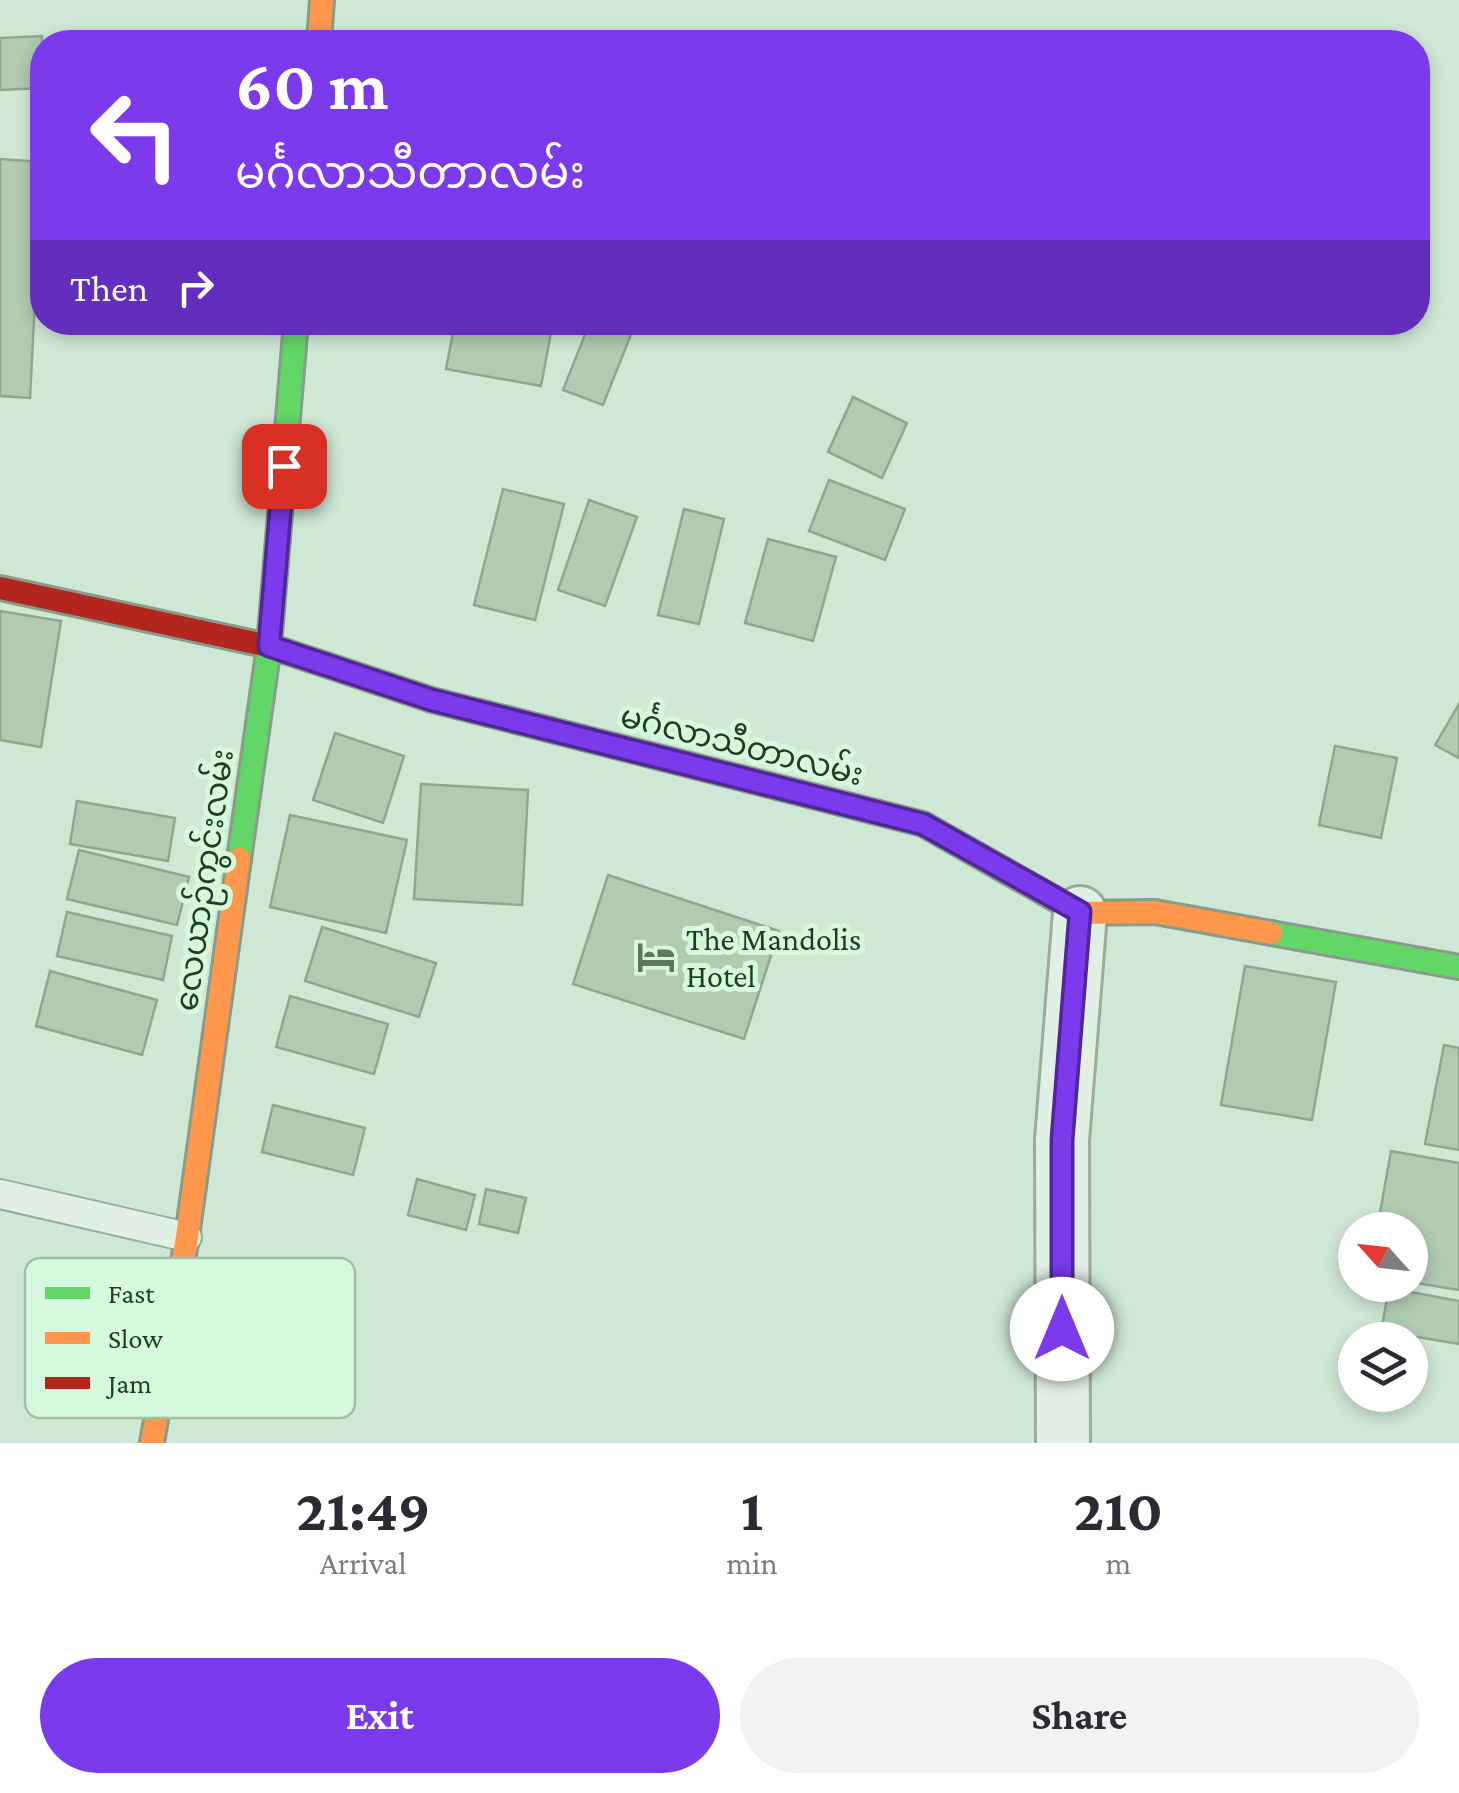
<!DOCTYPE html>
<html lang="en">
<head>
<meta charset="utf-8">
<style>
	body { margin:0; font-family:"Crimson Pro","Noto Sans Myanmar",serif; background:#f2f2f3; color:#2b2b33; height:100vh; display:flex; flex-direction:column; font-size:38px; white-space:nowrap }
	* { box-sizing:border-box; margin:0 }
	p { font-size:32px; color:#7c7c81 }
	.icon { flex:none; width:55px; height:55px; fill:none; stroke:currentColor; stroke-width:2; stroke-linecap:round; stroke-linejoin:round }
	.map { position:relative; height:1443px; overflow:hidden }
	.side { display:flex; flex-direction:column; background:#fff; flex:1 }
	.side>* { flex:none }
	.guide { position:absolute; left:30px; top:30px; width:1400px; height:305px; border-radius:40px; box-shadow:0 5px 15px #0003; background:#7c3aed; color:#fff; overflow:hidden }
	.needle { width:65px; rotate:297deg }
	.tools { position:absolute; left:1338px; top:1212px; display:grid; gap:20px }
	.tools a { display:grid; place-items:center; width:90px; height:90px; border-radius:50%; background:#fff; box-shadow:0 5px 15px #0003; font-size:50px }
	.pin { position:absolute; display:grid; place-items:center; width:85px; height:85px; color:#fff; margin:-42px; border-radius:20px; box-shadow:0 5px 15px #0006 }
	.me { position:absolute; width:110px; margin:-55px; rotate:0deg; stroke-linejoin:round; filter:drop-shadow(0 0 8px #0008) }
	.turn { display:flex; align-items:center; gap:35px; height:210px; padding:0 40px; font-size:45px }
	.turn .icon { width:130px; height:130px; stroke-width:2.5 }
	.turn b { display:block; font-size:70px; line-height:85px }
	.then { display:flex; align-items:center; height:95px; padding:0 40px; background:#0003; gap:20px; font-size:38px }
	.eta { display:flex; justify-content:space-evenly; align-items:center; height:170px; text-align:center }
	.eta b { font-size:60px; font-weight:700; line-height:70px }
	.cta { display:flex; gap:20px; margin-top:auto; padding:20px 40px }
	.cta a { flex:1; height:115px; border-radius:60px; background:#7c3aed; color:#fff; font-size:40px; font-weight:700; line-height:115px; text-align:center }
	.cta a+a { background:#f2f2f3; color:#2b2b33 }
	.map>svg:first-child { display:block }
	.building { fill:#b0cbb2; stroke:#8ea890; stroke-width:2.5 }
	.lines { fill:none; stroke-linecap:round; stroke-linejoin:round }
	.lane-casing { stroke:#98ad9b; stroke-width:32 }
	.street-casing { stroke:#98ad9b; stroke-width:58 }
	.fast-casing { stroke:#889c8b; stroke-width:28 }
	.slow-casing { stroke:#889c8b; stroke-width:28 }
	.jam-casing { stroke:#889c8b; stroke-width:28 }
	.lane { stroke:#e2efe5; stroke-width:28 }
	.street { stroke:#e2efe5; stroke-width:52 }
	.fast { stroke:#63d668; stroke-width:22 }
	.slow { stroke:#ff974d; stroke-width:22 }
	.jam { stroke:#b3261e; stroke-width:22 }
	.route-casing { stroke:#51269a; stroke-width:25 }
	.route { stroke:#7c3aed; stroke-width:18 }
	.labels { text-anchor:middle; dominant-baseline:central; stroke-width:10; stroke-linejoin:round; paint-order:stroke }
	.street-label { font-size:32px; fill:#1f3d20; stroke:#d6f8df }
	.poi-label { font-size:32px; fill:#1f3d20; stroke:#d6f8df; text-anchor:start }
	.key { fill:#d6f8df; stroke:#9fc0a6; stroke-width:2.5 }
	.key-label { font-size:28px; fill:#1f3d20 }
</style>
</head>
<body>
<div class="map">
<svg width="1459" height="1443" viewBox="0 0 1459 1443">
	<rect width="100%" height="100%" fill="#cfe7d5"/>
	<!-- building -->
	<g class="building">
		<polygon points="42,36 42,88 0,90 0,38"/>
		<polygon points="0,159 42,162 30,398 0,396"/>
		<polygon points="455,322 553,322 541,386 446,369"/>
		<polygon points="590,322 636,322 603,405 563,390"/>
		<polygon points="853,397 907,423 882,478 828,452"/>
		<polygon points="829,480 905,509 885,560 809,531"/>
		<polygon points="503,489 564,504 535,620 474,605"/>
		<polygon points="589,500 637,517 605,606 558,590"/>
		<polygon points="684,509 724,519 699,624 658,615"/>
		<polygon points="768,539 836,557 813,641 745,623"/>
		<polygon points="0,611 61,621 41,747 0,740"/>
		<polygon points="1459,704 1459,758 1435,745"/>
		<polygon points="335,733 404,756 383,823 313,800"/>
		<polygon points="1335,746 1397,758 1381,838 1319,825"/>
		<polygon points="421,784 528,790 522,905 414,899"/>
		<polygon points="77,801 175,818 168,861 70,844"/>
		<polygon points="290,815 407,840 386,933 270,907"/>
		<polygon points="79,850 189,877 177,925 67,899"/>
		<polygon points="608,875 779,931 744,1039 573,984"/>
		<polygon points="67,912 172,936 163,980 57,956"/>
		<polygon points="322,927 436,963 419,1017 305,981"/>
		<polygon points="1245,966 1336,982 1312,1120 1221,1105"/>
		<polygon points="50,971 157,1000 142,1055 36,1026"/>
		<polygon points="290,996 388,1024 374,1074 276,1047"/>
		<polygon points="1444,1045 1459,1048 1459,1150 1425,1144"/>
		<polygon points="273,1105 365,1128 353,1175 262,1152"/>
		<polygon points="1391,1151 1459,1163 1459,1290 1410,1282 1410,1230 1377,1230"/>
		<polygon points="417,1179 475,1195 466,1230 408,1215"/>
		<polygon points="486,1189 526,1198 518,1233 479,1224"/>
		<polygon points="1389,1288 1459,1301 1459,1344 1381,1331"/>
	</g>
	<g class="lines">
		<!-- lane casing -->
		<g class="lane-casing">
			<polyline id="lane" points="0,1194 187,1237"/>
		</g>
		<!-- street casing -->
		<g class="street-casing">
			<polyline id="street" points="1063,1443 1062,1140 1080,913"/>
		</g>
		<!-- fast casing -->
		<g class="fast-casing">
			<g id="fast">
				<polyline points="239,859 269,646 296,322"/>
				<polyline points="1271,933 1459,967"/>
			</g>
		</g>
		<!-- slow casing -->
		<g class="slow-casing">
			<g id="slow">
				<polyline points="319,42 322,0"/>
				<polyline points="488,714 923,824 1080,913 1155,912 1271,933"/>
				<polyline points="152,1443 187,1237 239,859"/>
			</g>
		</g>
		<!-- jam casing -->
		<g class="jam-casing">
			<polyline id="jam" points="0,588 269,646 432,700 488,714"/>
		</g>
		<!-- lane -->
		<use href="#lane" class="lane"/>
		<!-- street -->
		<use href="#street" class="street"/>
		<!-- fast -->
		<use href="#fast" class="fast"/>
		<!-- slow -->
		<use href="#slow" class="slow"/>
		<!-- jam -->
		<use href="#jam" class="jam"/>
	</g>
	<g class="lines">
		<!-- route casing -->
		<g class="route-casing">
			<polyline id="route" points="284,466 269,646 432,700 923,824 1080,912 1062,1140 1062,1329"/>
		</g>
		<!-- route -->
		<use href="#route" class="route"/>
	</g>
	<!-- icons -->
	<defs>
		<g id="hotel-bare" transform="scale(3)"><path d="M-6-4.5h1.5V1H6V5H4.5V3h-9V5H-6ZM-4 0a1.8 1.8 0 1 1 3.6 0ZM.5 0V-2.5h3Q6-2.5 6 0Z" fill="#5d785f" stroke="#d6f8df" stroke-width="2.5" paint-order="stroke"/></g>
	</defs>
	<g fill-rule="evenodd">
		<use href="#hotel-bare" x="656" y="957"/>
	</g>
	<g class="labels">
		<!-- street labels -->
		<g class="street-label">
			<text transform="translate(742 745) rotate(14)">မင်္ဂလာသီတာလမ်း</text>
			<text transform="translate(204 880) rotate(-82)">လေယာဉ်ကွင်းလမ်း</text>
		</g>
		<!-- poi labels -->
		<g class="poi-label">
			<text x="686" y="939">The Mandolis<tspan x="686" dy="37">Hotel</tspan></text>
		</g>
	</g>
	<!-- legend -->
	<rect x="25" y="1258" width="330" height="160" rx="15" class="key"/>
	<rect x="45" y="1287" width="45" height="12" fill="#63d668"/>
	<rect x="45" y="1332" width="45" height="12" fill="#ff974d"/>
	<rect x="45" y="1377" width="45" height="12" fill="#b3261e"/>
	<g class="key-label">
		<text x="108" y="1303">Fast</text>
		<text x="108" y="1348">Slow</text>
		<text x="108" y="1393">Jam</text>
	</g>
</svg>
<div class="tools">
<a><svg class="needle" viewBox="-14 -14 28 28"><path d="M0-13l5 13h-10z" fill="#e53935"/><path d="M0 13l5-13h-10z" fill="#7c7c81"/></svg></a>
<a><svg class="icon" aria-label="layers" viewBox="0 0 24 24"><path d="M12 4l9 5-9 5-9-5zM3 14l9 5 9-5"/></svg></a>
</div>
<div class="pin" style="left:284px;top:466px;background:#d93025"><svg class="icon" aria-label="arrive" viewBox="0 0 24 24"><path d="M6 21V4h12l-3 4 3 4H6"/></svg></div>
<svg class="me" style="left:1062px;top:1329px" viewBox="-20 -20 40 40"><circle r="19" fill="#fff"/><path d="M0-13L10 11 0 6-10 11z" fill="#7c3aed"/></svg>
<div class="guide">
<div class="turn"><svg class="icon" aria-label="left" viewBox="0 0 24 24"><path d="M17 20v-9H6M10 6l-5 5 5 5"/></svg><div><b>60 m</b>မင်္ဂလာသီတာလမ်း</div></div>
<div class="then">Then<svg class="icon" aria-label="right" viewBox="0 0 24 24"><path d="M7 20v-9h11M14 6l5 5-5 5"/></svg></div>
</div>
</div>
<section class="side">
<div class="eta">
<div><b>21:49</b><p>Arrival</p></div>
<div><b>1</b><p>min</p></div>
<div><b>210</b><p>m</p></div>
</div>
<div class="cta"><a>Exit</a><a>Share</a></div>
</section>
</body>
</html>
